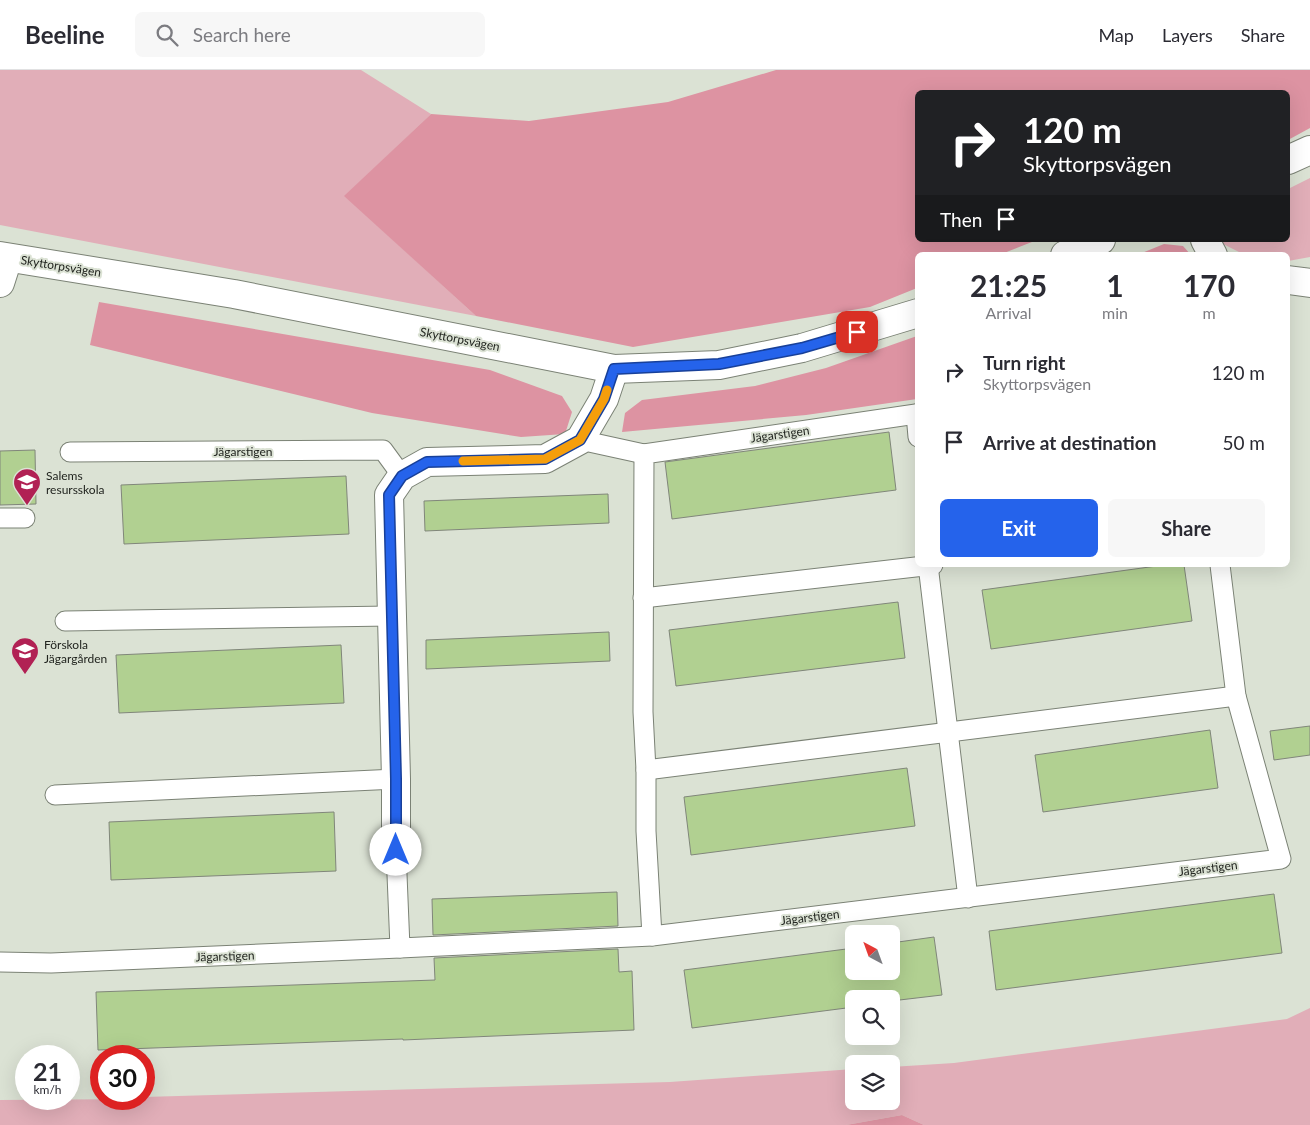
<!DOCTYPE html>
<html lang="en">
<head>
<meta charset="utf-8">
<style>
	body { margin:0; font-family:Lato,sans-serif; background:#f7f7f7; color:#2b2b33; height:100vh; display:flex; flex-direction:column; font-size:19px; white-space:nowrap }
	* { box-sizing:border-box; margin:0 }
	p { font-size:16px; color:#7c7c81 }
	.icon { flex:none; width:28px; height:28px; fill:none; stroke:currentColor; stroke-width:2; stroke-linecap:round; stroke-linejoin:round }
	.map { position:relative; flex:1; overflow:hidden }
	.details { position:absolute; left:915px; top:182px; width:375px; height:315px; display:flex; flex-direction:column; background:#fff; border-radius:8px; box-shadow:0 5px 20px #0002 }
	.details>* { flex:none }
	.top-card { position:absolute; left:915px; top:20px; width:375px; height:152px; border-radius:8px; box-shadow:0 5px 20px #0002; background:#202124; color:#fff; overflow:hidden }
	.needle { width:32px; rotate:319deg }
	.tools { position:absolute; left:845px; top:855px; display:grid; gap:10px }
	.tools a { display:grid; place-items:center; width:55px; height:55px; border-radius:8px; background:#fff; box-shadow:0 5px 20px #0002; font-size:25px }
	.speed { position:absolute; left:15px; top:975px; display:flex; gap:10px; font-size:25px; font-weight:700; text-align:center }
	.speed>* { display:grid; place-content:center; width:65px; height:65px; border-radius:50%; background:#fff; box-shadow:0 5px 20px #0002; line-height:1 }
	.speed small { font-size:12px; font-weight:400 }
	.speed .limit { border:8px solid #d22; background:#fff; color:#111 }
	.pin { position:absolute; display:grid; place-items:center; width:42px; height:42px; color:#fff; margin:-21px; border-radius:10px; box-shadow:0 2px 8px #0006 }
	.me { position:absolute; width:55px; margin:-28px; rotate:0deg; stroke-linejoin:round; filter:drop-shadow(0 0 4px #0008) }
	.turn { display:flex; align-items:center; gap:18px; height:105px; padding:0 25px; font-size:22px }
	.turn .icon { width:65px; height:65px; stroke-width:2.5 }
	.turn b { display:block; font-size:35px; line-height:42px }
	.then { display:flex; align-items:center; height:48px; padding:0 25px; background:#0003; gap:10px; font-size:19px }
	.eta { display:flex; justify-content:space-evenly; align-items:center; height:85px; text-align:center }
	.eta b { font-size:30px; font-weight:700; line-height:35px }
	.primary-button { display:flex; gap:10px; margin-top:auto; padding:10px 25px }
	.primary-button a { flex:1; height:58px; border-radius:8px; background:#2563eb; color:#fff; font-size:20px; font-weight:700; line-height:58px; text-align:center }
	.primary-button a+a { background:#f7f7f7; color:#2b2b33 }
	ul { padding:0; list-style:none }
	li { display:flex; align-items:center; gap:15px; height:70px; padding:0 25px }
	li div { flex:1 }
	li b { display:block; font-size:19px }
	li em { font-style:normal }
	header { display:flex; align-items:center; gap:30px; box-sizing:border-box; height:70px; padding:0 25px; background:#fff; border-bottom:1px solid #e1e1e2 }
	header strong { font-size:24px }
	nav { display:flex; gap:28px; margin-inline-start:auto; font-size:18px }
	.search { width:350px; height:45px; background:#f7f7f7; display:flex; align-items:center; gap:12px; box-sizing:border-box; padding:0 18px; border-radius:8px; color:#7c7c81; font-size:19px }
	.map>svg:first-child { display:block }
	.green { fill:#e1aeb8 }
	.forest { fill:#dd93a2 }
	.building { fill:#b1d091; stroke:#80867a }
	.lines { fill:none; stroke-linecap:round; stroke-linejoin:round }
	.service-casing { stroke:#7b8275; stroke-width:21 }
	.minor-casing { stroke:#7b8275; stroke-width:30 }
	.tertiary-casing { stroke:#7b8275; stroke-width:30 }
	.service { stroke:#fff; stroke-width:19 }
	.minor { stroke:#fff; stroke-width:28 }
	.tertiary { stroke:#fff; stroke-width:28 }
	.route-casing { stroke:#184099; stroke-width:12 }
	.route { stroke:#2563eb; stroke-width:9 }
	.slow { stroke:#f59e0b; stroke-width:9 }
	.labels { text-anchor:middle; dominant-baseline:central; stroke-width:4; stroke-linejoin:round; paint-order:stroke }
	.street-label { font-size:12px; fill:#21241f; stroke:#dbe2d4 }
	.poi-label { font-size:12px; fill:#21241f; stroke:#dbe2d4; text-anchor:start }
</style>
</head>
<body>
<header>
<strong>Beeline</strong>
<div class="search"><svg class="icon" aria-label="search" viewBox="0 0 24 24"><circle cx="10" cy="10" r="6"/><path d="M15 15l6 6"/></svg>Search here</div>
<nav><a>Map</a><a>Layers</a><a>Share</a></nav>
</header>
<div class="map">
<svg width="1310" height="1055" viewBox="0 0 1310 1055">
	<rect width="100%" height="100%" fill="#dbe2d4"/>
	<!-- green -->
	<g class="green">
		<polygon points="0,0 361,0 431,44 345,126 476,246 0,155"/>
		<polygon points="1310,108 1310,187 1288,191 1288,185 1245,185 1221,173 1221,170 1288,170 1288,119"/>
		<polygon points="1310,938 1310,1055 924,1055 902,1045 846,1055 0,1055 0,1030 144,1029 144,1027 670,1012 854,999 854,1031 891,1031 891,997 954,993 1287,949"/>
	</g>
	<!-- forest -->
	<g class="forest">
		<polygon points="776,0 1310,0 1310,58 1288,70 1288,22 918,22 918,170 1037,170 999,185 918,185 917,218 870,237 633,277 476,246 344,126 431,44 529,51 668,32"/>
		<polygon points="1164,174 1183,176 1191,185 1137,185"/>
		<polygon points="99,232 490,300 562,326 572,342 565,364 521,367 372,343 90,275"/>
		<polygon points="917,266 917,329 806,345 622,362 625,343 642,330 755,316 826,298"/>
		<polygon points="902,1045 924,1055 846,1055"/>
	</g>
	<!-- building -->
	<g class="building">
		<polygon points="889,362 896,420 672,449 665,392"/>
		<polygon points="35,380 36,434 0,435 0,381"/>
		<polygon points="346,406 349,464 124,474 121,415"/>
		<polygon points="608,424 609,453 425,461 424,431"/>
		<polygon points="1164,495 1184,495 1192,551 991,579 982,520"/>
		<polygon points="898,532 905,588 676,616 669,560"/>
		<polygon points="609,562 610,591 426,599 426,570"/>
		<polygon points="341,575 344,633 119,643 116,585"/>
		<polygon points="1310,656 1310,685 1274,690 1270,661"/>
		<polygon points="1210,660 1218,718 1043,742 1035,685"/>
		<polygon points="907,698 915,756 691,785 684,727"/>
		<polygon points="334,742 336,801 111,810 109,752"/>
		<polygon points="617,822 618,856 433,865 432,829"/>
		<polygon points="1274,824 1282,883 996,920 989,861"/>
		<polygon points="934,867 942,925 891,931 891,929 854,929 854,937 692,958 684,900 854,878 854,901 891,901 891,873"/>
		<polygon points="618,879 619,902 632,901 634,960 403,970 403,969 98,980 96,922 435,910 434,888"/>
	</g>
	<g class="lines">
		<!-- service casing -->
		<g class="service-casing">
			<g id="service">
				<polyline points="918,344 916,344 918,367"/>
				<polyline points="580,370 644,384"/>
				<polyline points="70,382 383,380 402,406"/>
				<polyline points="0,448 25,448"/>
				<polyline points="928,495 968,828"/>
				<polyline points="643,528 933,495"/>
				<polyline points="65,551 391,546"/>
				<polyline points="646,700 1236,626"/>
				<polyline points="55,725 396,709"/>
				<polyline points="396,780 400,878"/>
				<polyline points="652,866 646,761 646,700 643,642 644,384 916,344"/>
				<polyline points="0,892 51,893 400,878 652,866 1281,789 1236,626 1220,495"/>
			</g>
		</g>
		<!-- minor casing -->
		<g class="minor-casing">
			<g id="minor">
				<polyline points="1205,170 1213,185"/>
				<polyline points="1288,210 1310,213"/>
				<polyline points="0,213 8,188"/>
				<polyline points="396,780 396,709 389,425 402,406 427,392 545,389 580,370 604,329 614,299"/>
			</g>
		</g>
		<!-- tertiary casing -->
		<g class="tertiary-casing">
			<g id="tertiary">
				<polyline points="1288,90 1310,80"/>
				<polyline points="1065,185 1101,170"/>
				<polyline points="0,186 234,224 614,299 719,295 802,278 918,243"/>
			</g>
		</g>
		<!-- service -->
		<use href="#service" class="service"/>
		<!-- minor -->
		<use href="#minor" class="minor"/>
		<!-- tertiary -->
		<use href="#tertiary" class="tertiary"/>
	</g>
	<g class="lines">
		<!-- route casing -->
		<g class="route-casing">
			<polyline id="route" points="396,780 396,709 389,425 402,406 427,392 545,389 580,370 604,329 614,299 719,294 802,278 857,262"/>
		</g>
		<!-- route -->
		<use href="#route" class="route"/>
		<!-- slow -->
		<polyline class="slow" points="463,391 545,389 580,370 604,329 607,320"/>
	</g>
	<!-- icons -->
	<defs>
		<g id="school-pin" transform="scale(1.4375)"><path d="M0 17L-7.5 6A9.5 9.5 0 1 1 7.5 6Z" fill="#b12154" stroke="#dbe2d4"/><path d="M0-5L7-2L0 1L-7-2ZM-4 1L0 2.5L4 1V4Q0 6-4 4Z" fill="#fff"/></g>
	</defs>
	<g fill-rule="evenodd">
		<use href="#school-pin" x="27" y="412"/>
		<use href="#school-pin" x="25" y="581"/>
	</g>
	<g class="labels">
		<!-- street labels -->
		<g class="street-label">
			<text transform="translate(61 196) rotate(9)">Skyttorpsvägen</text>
			<text transform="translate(460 269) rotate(11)">Skyttorpsvägen</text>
			<text transform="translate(780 364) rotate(-8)">Jägarstigen</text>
			<text x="243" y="381">Jägarstigen</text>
			<text transform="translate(1208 798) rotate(-7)">Jägarstigen</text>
			<text transform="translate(810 847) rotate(-7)">Jägarstigen</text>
			<text transform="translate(225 886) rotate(-2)">Jägarstigen</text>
		</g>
		<!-- poi labels -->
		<g class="poi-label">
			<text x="46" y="405">Salems<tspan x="46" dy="14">resursskola</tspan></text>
			<text x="44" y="574">Förskola<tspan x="44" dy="14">Jägargården</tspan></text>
		</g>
	</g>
</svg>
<div class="tools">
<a><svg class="needle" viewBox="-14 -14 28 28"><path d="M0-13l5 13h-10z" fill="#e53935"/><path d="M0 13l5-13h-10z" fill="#7c7c81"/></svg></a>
<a><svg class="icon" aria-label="search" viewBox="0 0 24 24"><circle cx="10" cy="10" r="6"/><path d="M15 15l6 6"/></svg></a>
<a><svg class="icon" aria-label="layers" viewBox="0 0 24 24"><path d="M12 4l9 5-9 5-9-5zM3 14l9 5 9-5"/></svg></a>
</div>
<div class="speed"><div>21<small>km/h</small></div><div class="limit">30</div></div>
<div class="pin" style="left:857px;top:262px;background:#d93025"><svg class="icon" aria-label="arrive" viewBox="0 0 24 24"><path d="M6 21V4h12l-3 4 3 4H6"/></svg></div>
<svg class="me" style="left:396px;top:780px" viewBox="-20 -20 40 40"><circle r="19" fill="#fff"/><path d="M0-13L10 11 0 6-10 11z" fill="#2563eb"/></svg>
<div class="top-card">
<div class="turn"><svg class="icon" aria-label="right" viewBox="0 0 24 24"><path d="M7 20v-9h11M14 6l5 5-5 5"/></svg><div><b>120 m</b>Skyttorpsvägen</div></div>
<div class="then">Then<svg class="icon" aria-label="arrive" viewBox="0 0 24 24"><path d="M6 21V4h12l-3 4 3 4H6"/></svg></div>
</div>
<section class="details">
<div class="eta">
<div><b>21:25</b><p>Arrival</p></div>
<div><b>1</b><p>min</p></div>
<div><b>170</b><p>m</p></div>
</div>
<ul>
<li><svg class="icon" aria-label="right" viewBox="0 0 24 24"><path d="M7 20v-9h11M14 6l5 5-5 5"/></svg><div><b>Turn right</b><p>Skyttorpsvägen</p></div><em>120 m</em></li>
<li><svg class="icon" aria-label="arrive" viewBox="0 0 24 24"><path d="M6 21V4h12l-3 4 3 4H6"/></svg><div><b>Arrive at destination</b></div><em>50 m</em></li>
</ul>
<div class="primary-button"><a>Exit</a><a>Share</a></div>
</section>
</div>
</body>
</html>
